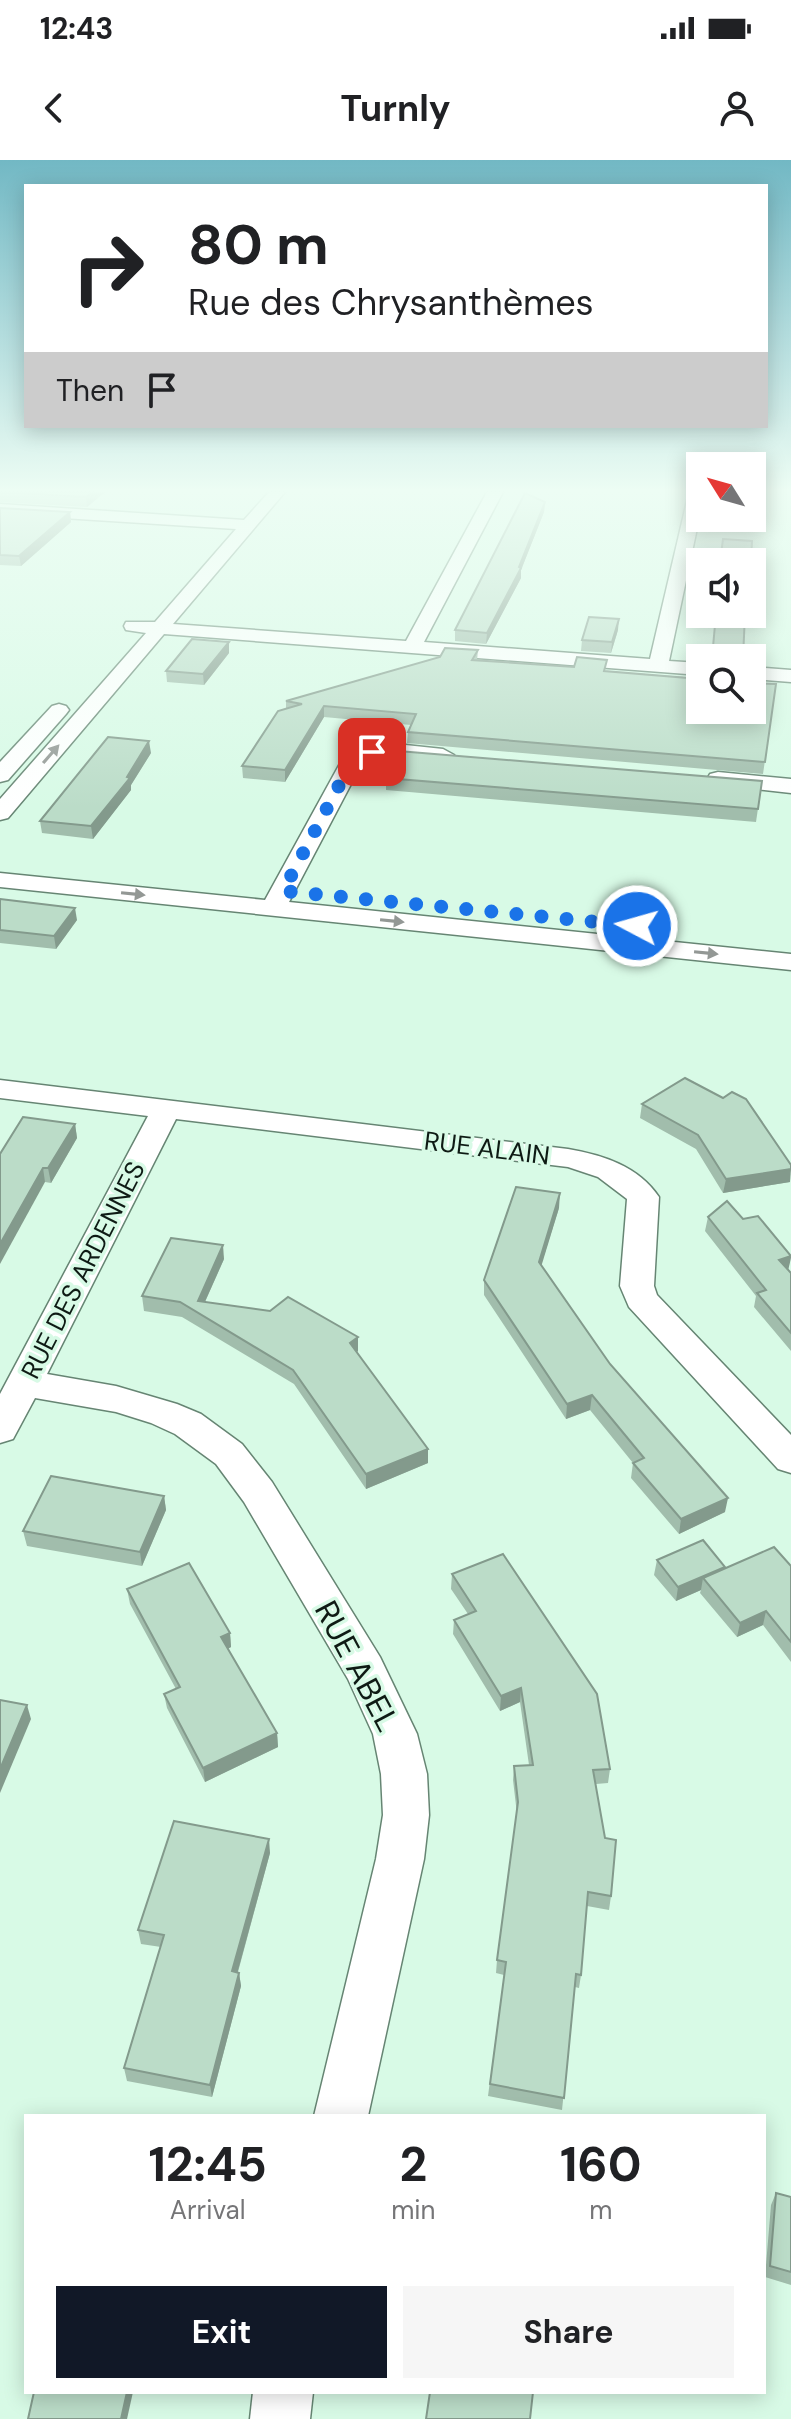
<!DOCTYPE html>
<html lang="en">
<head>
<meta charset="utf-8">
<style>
	body { margin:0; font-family:"DM Sans",sans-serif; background:#f6f6f6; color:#202124; height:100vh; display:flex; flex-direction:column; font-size:30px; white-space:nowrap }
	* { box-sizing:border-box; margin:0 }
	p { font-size:26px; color:#757577 }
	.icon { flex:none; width:44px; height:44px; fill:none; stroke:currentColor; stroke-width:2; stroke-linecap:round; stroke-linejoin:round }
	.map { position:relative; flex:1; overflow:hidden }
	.side { position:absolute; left:24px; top:1954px; width:742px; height:280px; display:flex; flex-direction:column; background:#fff; border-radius:0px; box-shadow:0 4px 20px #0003 }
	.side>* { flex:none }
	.hud { position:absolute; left:24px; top:24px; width:744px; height:244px; border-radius:0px; box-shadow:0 4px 20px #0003; background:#fff; color:#202124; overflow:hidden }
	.needle { width:52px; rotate:307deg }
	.tools { position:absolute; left:686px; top:292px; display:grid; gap:16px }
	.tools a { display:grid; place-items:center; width:80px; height:80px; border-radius:0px; background:#fff; box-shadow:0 4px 20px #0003; font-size:40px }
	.pin { position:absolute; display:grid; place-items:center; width:68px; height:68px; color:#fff; margin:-34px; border-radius:16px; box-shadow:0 4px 12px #0006 }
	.me { position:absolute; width:88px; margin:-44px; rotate:276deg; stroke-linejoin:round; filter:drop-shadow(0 0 6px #0008) }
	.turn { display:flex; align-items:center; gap:28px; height:168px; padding:0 32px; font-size:36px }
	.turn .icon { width:104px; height:104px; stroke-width:2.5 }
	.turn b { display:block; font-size:56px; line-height:68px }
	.then { display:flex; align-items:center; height:76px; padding:0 32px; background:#0003; gap:16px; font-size:30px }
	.eta { display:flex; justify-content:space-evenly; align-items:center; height:136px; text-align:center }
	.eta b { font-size:48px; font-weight:700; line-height:56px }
	.action { display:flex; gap:16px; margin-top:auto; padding:16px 32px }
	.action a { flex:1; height:92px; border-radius:0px; background:#111827; color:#fff; font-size:32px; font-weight:700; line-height:92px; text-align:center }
	.action a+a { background:#f6f6f6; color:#202124 }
	.status { display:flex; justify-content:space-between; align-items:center; height:56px; padding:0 40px; background:#fff; direction:ltr }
	.status svg { height:22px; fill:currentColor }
	header { display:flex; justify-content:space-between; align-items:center; height:104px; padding:0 32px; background:#fff; font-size:36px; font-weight:700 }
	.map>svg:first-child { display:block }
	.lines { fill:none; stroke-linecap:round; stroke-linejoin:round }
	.minor-casing { stroke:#668573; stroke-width:3 }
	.minor { fill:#fff; fill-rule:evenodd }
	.wall { fill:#a1bdac }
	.shaded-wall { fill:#839a8c }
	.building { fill:#bbdcc8; stroke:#839a8c; stroke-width:2 }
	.oneway { fill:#939895 }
	.route { stroke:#1a73e8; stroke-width:14; stroke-dasharray:0 25.2 }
	.labels { text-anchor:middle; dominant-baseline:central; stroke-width:7; stroke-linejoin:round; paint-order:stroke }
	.street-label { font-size:26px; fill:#0e1a14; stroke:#d8fae6 }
	.near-street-label { font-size:32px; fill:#0e1a14; stroke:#d8fae6 }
</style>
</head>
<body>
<div class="status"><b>12:43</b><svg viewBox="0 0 49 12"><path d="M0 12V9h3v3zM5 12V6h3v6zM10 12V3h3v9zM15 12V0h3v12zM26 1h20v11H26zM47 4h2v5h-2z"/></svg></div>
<header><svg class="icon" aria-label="back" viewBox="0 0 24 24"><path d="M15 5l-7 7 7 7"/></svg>Turnly<svg class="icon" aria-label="person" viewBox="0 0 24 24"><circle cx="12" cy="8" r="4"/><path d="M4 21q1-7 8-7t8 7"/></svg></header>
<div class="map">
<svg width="791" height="2259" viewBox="0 0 791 2259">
	<rect width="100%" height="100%" fill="#d8fae6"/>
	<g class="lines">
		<!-- minor casing -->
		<g class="minor-casing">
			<g id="minor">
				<polygon points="269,332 285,332 173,464 406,481 487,332 503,332 424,482 650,499 689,332 700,332 700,354 669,501 700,503 700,515 164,474 8,658 0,660 0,639 146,473 126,470 124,466 126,462 155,462 236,369 0,354 0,344 244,360"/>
				<polygon points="752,507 791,510 791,522 752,519"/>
				<polygon points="59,544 66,546 69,550 66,554 8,620 0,622 0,602 52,546"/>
				<path d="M396 584 443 589 454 595C442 609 388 589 360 607L289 742 791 794V810L0 727V713L265 740 343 598 364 588Z"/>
				<polygon points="718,612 791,619 791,633 710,624 707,619 710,614"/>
				<path d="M0 920 568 989C603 995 638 1006 659 1037L654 1126 657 1135 791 1275V1313L778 1309 629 1147 620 1126 627 1039 598 1017 568 1007 176 959 47 1214 116 1226 177 1244 201 1254 242 1284 272 1322 380 1497 417 1574 427 1614 429 1655 424 1699 368 1956H314L376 1699 383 1655 381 1614 373 1574 348 1519 244 1342 216 1304 175 1274 151 1263 116 1252 35 1238 13 1279 0 1283V1234L148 956 0 938Z"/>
				<polygon points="253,2232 313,2232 310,2259 250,2259"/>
			</g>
		</g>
		<!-- minor -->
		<use href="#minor" class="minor"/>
	</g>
	<!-- wall -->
	<g class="wall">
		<polygon points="0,332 105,332 87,347 0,342"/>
		<polygon points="752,332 759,332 756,365 727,364 728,358 752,358"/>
		<polygon points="545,342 544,352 521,410 521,418 486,484 455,481 455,470"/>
		<polygon points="0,348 70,352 71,362 21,406 0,405"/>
		<polygon points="618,470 611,493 581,491 582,480"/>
		<polygon points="478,490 477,501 776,524 763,614 407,583 408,572 411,565 324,557 285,622 243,618 242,606 286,548 286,541"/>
		<polygon points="229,493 204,525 167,522 166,511"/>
		<polygon points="151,593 131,625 131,630 93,679 42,673 40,661"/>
		<polygon points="386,618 762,621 756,662 386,630"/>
		<polygon points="0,739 77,760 56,789 0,783"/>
		<polygon points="723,938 790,1022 723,1033 696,989 640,958 642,944"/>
		<polygon points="75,964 77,978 51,1023 45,1022 0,994"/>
		<polygon points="559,1048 541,1105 610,1204 725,1352 679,1374 631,1318 633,1303 590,1250 566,1259 484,1135 484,1120"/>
		<polygon points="708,1057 788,1110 791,1113 791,1191 754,1147 756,1136 705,1071"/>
		<polygon points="224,1099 205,1142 358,1177 358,1191 356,1193 428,1289 428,1303 366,1329 294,1224 182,1157 144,1151 142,1136"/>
		<polygon points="164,1336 166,1350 142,1406 27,1386 23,1371"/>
		<polygon points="657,1400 725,1407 725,1409 791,1406 791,1502 763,1465 737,1477 700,1433 701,1430 676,1441 654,1415"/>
		<polygon points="452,1414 610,1609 608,1623 596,1624 611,1736 609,1750 587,1746 581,1815 579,1828 575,1827 562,1950 488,1936 504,1815 496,1813 497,1800 517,1654 513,1620 514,1606 529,1605 520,1542 500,1551 453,1474 454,1460 468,1454 451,1429"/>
		<polygon points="127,1429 230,1473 231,1487 228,1489 277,1573 278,1587 205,1622 167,1548 164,1534 176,1529 130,1444"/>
		<polygon points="270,1693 238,1812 239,1813 241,1826 212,1937 127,1921 124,1908 161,1787 141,1784 138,1770"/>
		<polygon points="776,2033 791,2037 791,2125 765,2117 771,2045"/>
	</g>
	<!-- shaded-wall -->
	<g class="shaded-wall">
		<polygon points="92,332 105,332 87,347 86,337"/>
		<polygon points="545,342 544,352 521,410 521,418 486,484 487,473 519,407"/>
		<polygon points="70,352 71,362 21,406 19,396"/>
		<polygon points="619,459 618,470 611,493 612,482"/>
		<polygon points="229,482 229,493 204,525 203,514"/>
		<polygon points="324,546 324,557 285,622 285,610"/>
		<polygon points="149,581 151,593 131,625 131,630 93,679 91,666 127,617"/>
		<polygon points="75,748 77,760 56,789 54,776"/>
		<polygon points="75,964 77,978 51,1023 48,1008"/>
		<polygon points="43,1008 45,1022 0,1104 0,1084"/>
		<polygon points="791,1009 790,1022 723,1033 726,1019"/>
		<polygon points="560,1033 559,1048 538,1117 539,1102"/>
		<polygon points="223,1085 224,1099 199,1155 198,1141"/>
		<polygon points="791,1096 791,1098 788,1111 779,1100"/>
		<polygon points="358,1177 358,1191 350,1198 350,1183"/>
		<polygon points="592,1235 590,1250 566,1259 567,1244"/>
		<polygon points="428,1289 428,1303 366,1329 366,1314"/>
		<polygon points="164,1336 166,1350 142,1406 140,1392"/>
		<polygon points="728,1338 725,1352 679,1374 681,1359"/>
		<polygon points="725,1407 722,1421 703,1418 701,1430 676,1441 678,1427"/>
		<polygon points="766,1451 763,1465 737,1477 740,1463"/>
		<polygon points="230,1473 231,1487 223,1491 221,1477"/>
		<polygon points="521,1528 520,1542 500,1551 501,1536"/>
		<polygon points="27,1545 31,1559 0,1633 0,1609"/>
		<polygon points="277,1573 278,1587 205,1622 203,1608"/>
		<polygon points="269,1679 270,1693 234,1825 232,1811"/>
		<polygon points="239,1813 241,1826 212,1937 210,1925"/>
		<polygon points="127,2232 133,2232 127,2259 121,2259"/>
	</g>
	<!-- building -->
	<g class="building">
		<polygon points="0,332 92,332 86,337"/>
		<polygon points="752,332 759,332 757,356 752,355"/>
		<polygon points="525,333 545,342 519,407 521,408 487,473 455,470"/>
		<polygon points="0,348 70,352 19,396 0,395"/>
		<polygon points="723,379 752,381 751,402 720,402"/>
		<polygon points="716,454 745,454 743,498 712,498"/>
		<polygon points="589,457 619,459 612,482 582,480"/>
		<polygon points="192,479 229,482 203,514 166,511"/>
		<polygon points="445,488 478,490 472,500 574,507 577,497 607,500 604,511 700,519 700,550 752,550 752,523 776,524 765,602 408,572 416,554 324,546 285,610 242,606 278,551 302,544 286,541 440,497"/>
		<polygon points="108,577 149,581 127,617 130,618 91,666 40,661"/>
		<polygon points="398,591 762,621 758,649 386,618"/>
		<polygon points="0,739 75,748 54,776 0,770"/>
		<polygon points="685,918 723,938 732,932 746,939 791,1005 791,1009 726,1019 698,975 642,944"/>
		<polygon points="23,957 75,964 48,1008 43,1008 0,1084 0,994"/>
		<polygon points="516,1027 560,1033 539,1102 610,1204 728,1338 681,1359 633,1303 644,1298 592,1235 567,1244 484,1120"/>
		<polygon points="727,1041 743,1059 758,1056 791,1096 779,1100 791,1113 791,1173 757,1133 766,1130 708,1057"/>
		<polygon points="171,1078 223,1085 198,1141 270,1151 288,1137 358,1177 350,1183 428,1289 366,1314 293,1210 180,1142 142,1136"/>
		<polygon points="51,1316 164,1336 140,1392 23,1371"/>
		<polygon points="703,1380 725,1407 678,1427 657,1400"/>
		<polygon points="774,1387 791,1406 791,1482 766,1451 740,1463 703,1418"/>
		<polygon points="503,1394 597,1534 610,1609 593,1610 605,1678 616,1680 611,1736 588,1732 581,1815 576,1814 564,1938 490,1924 506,1802 497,1800 518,1642 514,1606 533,1605 521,1528 501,1536 454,1460 476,1451 452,1414"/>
		<polygon points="189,1403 230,1473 221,1477 277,1573 203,1608 164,1534 180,1527 127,1429"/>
		<polygon points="0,1540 27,1545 0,1609"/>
		<polygon points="174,1661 269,1679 232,1811 239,1813 210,1925 124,1908 164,1775 138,1770"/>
		<polygon points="776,2033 791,2037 791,2112 770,2106"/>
		<polygon points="34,2232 127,2232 121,2259 28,2259"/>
		<polygon points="430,2232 533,2232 530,2259 426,2259"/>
	</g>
	<!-- one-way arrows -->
	<defs><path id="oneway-solid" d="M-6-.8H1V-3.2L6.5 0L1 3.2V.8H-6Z" transform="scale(2)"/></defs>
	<g class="oneway">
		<use href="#oneway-solid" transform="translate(51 594) rotate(-49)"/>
		<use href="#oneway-solid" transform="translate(133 734) rotate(6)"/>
		<use href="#oneway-solid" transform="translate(392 761) rotate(6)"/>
		<use href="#oneway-solid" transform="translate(706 793) rotate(6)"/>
	</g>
	<!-- sky -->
	<linearGradient id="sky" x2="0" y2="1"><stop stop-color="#72b8c4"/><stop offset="0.51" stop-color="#edfdf4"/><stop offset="1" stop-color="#edfdf4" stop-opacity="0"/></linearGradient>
	<rect width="791" height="648" fill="url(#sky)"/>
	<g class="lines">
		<!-- route -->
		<polyline class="route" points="372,592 351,603 283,731 637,766"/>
	</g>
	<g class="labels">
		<!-- street labels -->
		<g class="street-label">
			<text transform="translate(487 988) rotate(7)">RUE ALAIN</text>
			<text transform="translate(83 1110) rotate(-63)">RUE DES ARDENNES</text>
		</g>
		<!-- near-street labels -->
		<g class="near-street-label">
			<text transform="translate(357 1506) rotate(62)">RUE ABEL</text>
		</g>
	</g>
</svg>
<div class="tools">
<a><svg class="needle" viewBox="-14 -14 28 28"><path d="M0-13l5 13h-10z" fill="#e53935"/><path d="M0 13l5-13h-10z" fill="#757577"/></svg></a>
<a><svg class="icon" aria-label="sound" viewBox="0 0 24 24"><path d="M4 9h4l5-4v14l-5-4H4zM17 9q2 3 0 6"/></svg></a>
<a><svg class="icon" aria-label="search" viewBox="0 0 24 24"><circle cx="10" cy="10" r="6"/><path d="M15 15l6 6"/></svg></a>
</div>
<div class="pin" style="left:372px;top:592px;background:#d93025"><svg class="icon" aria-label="arrive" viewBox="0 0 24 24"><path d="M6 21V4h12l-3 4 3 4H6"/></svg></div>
<svg class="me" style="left:637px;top:766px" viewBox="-20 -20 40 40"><circle r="17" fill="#1a73e8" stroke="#fff" stroke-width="3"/><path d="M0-11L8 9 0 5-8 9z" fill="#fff"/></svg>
<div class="hud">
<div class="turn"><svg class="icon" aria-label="right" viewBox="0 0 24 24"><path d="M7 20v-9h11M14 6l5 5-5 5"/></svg><div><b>80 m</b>Rue des Chrysanthèmes</div></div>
<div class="then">Then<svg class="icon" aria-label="arrive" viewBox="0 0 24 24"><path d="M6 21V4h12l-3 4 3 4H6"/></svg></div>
</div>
<section class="side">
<div class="eta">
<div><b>12:45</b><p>Arrival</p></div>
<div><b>2</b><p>min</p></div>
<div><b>160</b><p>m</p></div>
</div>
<div class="action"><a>Exit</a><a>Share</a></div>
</section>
</div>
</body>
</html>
